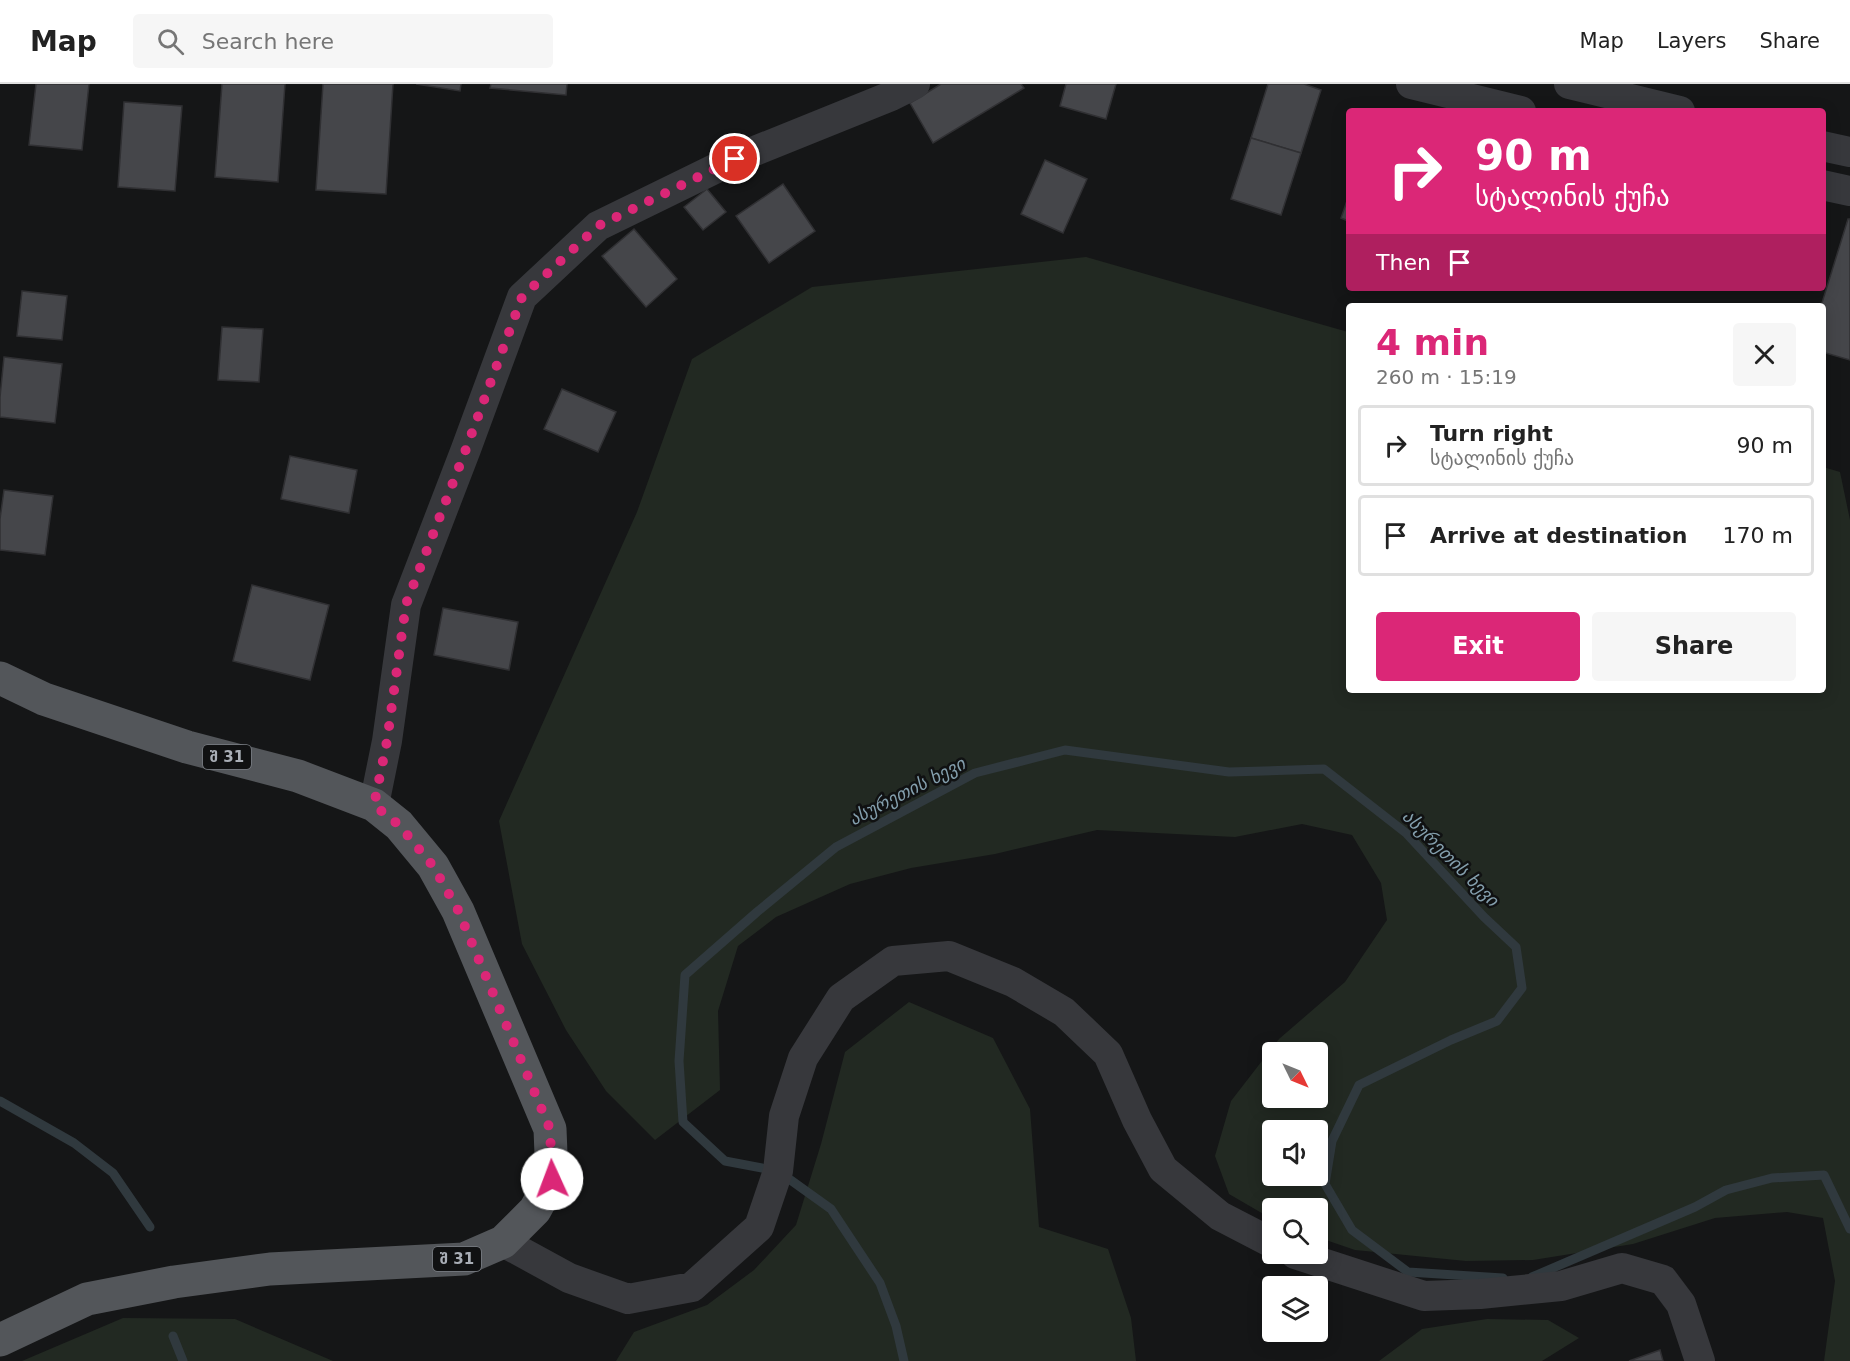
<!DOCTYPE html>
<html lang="en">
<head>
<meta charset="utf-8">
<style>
	body { margin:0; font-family:"DejaVu Sans","Noto Sans Georgian",sans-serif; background:#f6f6f6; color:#222; height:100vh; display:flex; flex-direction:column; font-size:22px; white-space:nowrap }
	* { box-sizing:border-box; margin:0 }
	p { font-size:20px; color:#767676 }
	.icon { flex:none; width:33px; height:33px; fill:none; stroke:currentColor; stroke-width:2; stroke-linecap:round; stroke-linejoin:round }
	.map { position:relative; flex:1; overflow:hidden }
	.details { position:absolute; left:1346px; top:219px; width:480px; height:390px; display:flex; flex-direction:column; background:#fff; border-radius:6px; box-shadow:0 3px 15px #0003 }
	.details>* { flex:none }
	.top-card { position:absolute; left:1346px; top:24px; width:480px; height:183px; border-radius:6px; box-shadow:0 3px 15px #0003; background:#db2777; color:#fff; overflow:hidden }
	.needle { width:39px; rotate:133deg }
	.fabs { position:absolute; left:1262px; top:958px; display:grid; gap:12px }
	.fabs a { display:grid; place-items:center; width:66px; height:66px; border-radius:6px; background:#fff; box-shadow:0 3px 15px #0003; font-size:30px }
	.pin { position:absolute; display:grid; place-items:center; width:51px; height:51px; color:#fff; margin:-26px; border:3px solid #fff; border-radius:50%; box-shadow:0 2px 6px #0007 }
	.me { position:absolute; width:66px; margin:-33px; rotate:358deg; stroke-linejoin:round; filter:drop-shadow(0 0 4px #0008) }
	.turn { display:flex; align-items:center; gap:21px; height:126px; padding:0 30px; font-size:27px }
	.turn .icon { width:78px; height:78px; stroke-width:2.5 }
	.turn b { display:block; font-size:42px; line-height:51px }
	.then { display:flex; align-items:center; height:57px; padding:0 30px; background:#0003; gap:12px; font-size:22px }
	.round { display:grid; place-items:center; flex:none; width:63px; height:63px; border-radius:6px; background:#f6f6f6 }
	.overview { display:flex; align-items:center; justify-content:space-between; height:102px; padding:0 30px }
	h1 { font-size:36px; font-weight:800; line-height:45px; color:#db2777 }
	.button { display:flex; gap:12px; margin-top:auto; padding:12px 30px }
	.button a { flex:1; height:69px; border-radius:6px; background:#db2777; color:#fff; font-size:24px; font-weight:800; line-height:69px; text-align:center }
	.button a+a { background:#f6f6f6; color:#222 }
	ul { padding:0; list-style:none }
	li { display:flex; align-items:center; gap:18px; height:81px; margin:0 12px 9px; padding:0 18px; border:3px solid #e0e0e0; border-radius:6px }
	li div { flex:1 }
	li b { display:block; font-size:22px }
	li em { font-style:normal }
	header { display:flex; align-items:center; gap:36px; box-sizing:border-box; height:84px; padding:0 30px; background:#fff; border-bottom:2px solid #e0e0e0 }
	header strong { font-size:28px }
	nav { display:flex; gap:33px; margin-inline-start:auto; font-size:21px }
	.search { width:420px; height:54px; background:#f6f6f6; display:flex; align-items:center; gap:15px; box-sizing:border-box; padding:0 21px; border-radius:6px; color:#767676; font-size:22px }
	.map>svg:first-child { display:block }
	.green { fill:#222922; fill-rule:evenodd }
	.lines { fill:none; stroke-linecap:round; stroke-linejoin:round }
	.stream { stroke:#30393e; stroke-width:9 }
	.building { fill:#45464a; stroke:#303033; stroke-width:1.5 }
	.minor { stroke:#37383c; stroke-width:30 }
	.major { stroke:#53565a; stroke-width:33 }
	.route { stroke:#db2777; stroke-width:10; stroke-dasharray:0 18 }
	.labels { text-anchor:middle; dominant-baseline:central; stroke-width:5; stroke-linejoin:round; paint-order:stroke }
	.shield { fill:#101112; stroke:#7b7f85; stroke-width:1.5 }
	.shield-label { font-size:15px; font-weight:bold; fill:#a9aeb6 }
	.water-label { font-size:18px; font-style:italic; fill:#849fad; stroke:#101112 }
</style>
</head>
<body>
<header>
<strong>Map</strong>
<div class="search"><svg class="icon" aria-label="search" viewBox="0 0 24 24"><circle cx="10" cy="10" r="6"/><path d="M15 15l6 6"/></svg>Search here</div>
<nav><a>Map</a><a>Layers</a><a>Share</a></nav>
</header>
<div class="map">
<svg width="1850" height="1277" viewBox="0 0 1850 1277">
	<rect width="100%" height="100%" fill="#151617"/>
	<!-- green -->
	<g class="green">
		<path d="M1086 173 1348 248V606H1822L1823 383 1840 388 1850 436V1277H1824L1835 1197 1823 1134 1787 1128 1715 1134 1633 1160 1533 1176 1466 1177 1355 1166 1317 1153V1125H1272V1135L1229 1110 1215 1072 1231 1017 1279 955 1345 898 1387 836 1381 799 1352 751 1302 740 1235 753 1097 746 995 770 911 784 850 800 776 833 738 862 718 927 720 1006 655 1056 606 1007 566 946 522 860 499 737 637 428 692 275 812 203ZM1272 969H1317V1014H1272ZM1272 1047H1317V1092H1272Z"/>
		<polygon points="909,918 993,954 1030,1025 1039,1143 1108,1165 1131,1234 1136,1277 616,1277 634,1248 707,1221 754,1186 796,1141 821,1060 845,968"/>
		<polygon points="123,1234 235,1235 333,1277 22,1277"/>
		<polygon points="1487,1235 1548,1236 1579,1254 1542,1277 1379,1277 1422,1245"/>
	</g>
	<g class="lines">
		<!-- stream -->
		<g class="stream">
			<polyline points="0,1017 74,1059 113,1089 150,1143"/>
			<polyline points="1532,1193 1695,1123 1726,1106 1772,1094 1824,1091 1850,1145"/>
			<polyline points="173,1252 183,1277"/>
			<polyline points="904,1277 896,1242 880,1199 831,1125 778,1087 725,1077 683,1038 679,977 685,891 757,828 836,763 975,689 1065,666 1229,688 1324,685 1406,749 1484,833 1516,863 1522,904 1497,937 1451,956 1359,1001 1332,1057 1325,1100 1352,1146 1408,1188 1503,1194"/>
		</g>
	</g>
	<!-- building -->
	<g class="building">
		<polygon points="36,0 89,0 82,66 29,61"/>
		<polygon points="222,0 285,0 278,98 215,93"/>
		<polygon points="323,0 393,0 386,110 316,106"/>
		<polygon points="416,0 461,0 460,7"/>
		<polygon points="491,0 567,0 566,11 490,4"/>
		<polygon points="941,0 1021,0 1024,4 933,59 910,19"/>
		<polygon points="1066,0 1116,0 1106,35 1060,22"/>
		<polygon points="1268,0 1304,0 1321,6 1301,69 1251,54"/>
		<polygon points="124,18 182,22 175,107 118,103"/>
		<polygon points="1251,54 1301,69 1281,131 1231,115"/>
		<polygon points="1045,76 1087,95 1063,149 1021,130"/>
		<polygon points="783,100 815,147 769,179 736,132"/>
		<polygon points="707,105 726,128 703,146 684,123"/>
		<polygon points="1348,114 1348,137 1341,134"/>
		<polygon points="1848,135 1850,135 1850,276 1822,268 1821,222"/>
		<polygon points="634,145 677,195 646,223 602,172"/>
		<polygon points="22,207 67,212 62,256 17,252"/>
		<polygon points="222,243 263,245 259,298 218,296"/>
		<polygon points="4,273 62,280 55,339 0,333 0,313"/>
		<polygon points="562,305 616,328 598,368 544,345"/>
		<polygon points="290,372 357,386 349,429 281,415"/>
		<polygon points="4,406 53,412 45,471 0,466 0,435"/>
		<polygon points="252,501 329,521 310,596 233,577"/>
		<polygon points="443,524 518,538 509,586 434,571"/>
		<polygon points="1660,1266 1663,1277 1629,1277"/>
	</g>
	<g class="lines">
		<!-- minor -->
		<g class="minor">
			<polyline points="1411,0 1521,27"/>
			<polyline points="1569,0 1680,27"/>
			<polyline points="1822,62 1850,68"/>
			<polyline points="1822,101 1850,107"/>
			<polyline points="374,721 387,657 406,521 466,365 522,213 598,142 735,75 891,12 915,0"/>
			<polyline points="503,1158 569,1194 628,1215 692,1203 759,1143 778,1087 784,1032 803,974 841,914 893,877 949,872 1013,898 1064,928 1108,970 1137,1036 1163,1085 1220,1132 1272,1159"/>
			<polyline points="1295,1170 1424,1212 1480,1210 1561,1202 1622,1184 1663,1196 1681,1220 1700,1277"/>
		</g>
		<!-- major -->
		<polyline class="major" points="0,594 44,615 187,663 298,692 374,721 399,741 433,782 458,827 550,1045 552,1095 535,1126 503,1158 464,1175 270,1185 174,1198 87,1215 0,1256"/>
	</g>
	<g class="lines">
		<!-- route -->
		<polyline class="route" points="552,1095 550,1045 458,826 433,782 399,741 374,721 387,657 406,520 466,365 522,213 598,142 735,75"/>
	</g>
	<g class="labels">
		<!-- shield labels -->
		<g class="shield">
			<rect x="203" y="661" width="48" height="24" rx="4.5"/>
			<rect x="433" y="1163" width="48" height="24" rx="4.5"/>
		</g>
		<g class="shield-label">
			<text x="227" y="673">შ 31</text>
			<text x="457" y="1175">შ 31</text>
		</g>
		<!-- water labels -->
		<g class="water-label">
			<text transform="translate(907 707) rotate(-27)">ასურეთის ხევი</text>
			<text transform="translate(1451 774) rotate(45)">ასურეთის ხევი</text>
		</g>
	</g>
</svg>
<div class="fabs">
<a><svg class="needle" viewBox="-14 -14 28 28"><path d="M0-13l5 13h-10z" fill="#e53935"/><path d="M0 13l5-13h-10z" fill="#767676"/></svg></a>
<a><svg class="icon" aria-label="sound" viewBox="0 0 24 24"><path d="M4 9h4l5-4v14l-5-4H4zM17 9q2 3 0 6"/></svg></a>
<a><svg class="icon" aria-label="search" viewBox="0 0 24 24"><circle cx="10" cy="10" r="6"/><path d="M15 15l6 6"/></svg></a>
<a><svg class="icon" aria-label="layers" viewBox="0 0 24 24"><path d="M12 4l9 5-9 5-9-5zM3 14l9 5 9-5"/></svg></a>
</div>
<div class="pin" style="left:735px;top:75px;background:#d93025"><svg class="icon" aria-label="arrive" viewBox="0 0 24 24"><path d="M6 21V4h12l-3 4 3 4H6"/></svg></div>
<svg class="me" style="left:552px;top:1095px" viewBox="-20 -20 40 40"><circle r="19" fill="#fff"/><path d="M0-13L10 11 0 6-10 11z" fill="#db2777"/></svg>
<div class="top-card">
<div class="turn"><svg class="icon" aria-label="right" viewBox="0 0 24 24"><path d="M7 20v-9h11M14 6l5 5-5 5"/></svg><div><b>90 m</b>სტალინის ქუჩა</div></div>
<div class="then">Then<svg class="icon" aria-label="arrive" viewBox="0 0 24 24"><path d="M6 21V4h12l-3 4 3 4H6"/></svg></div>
</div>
<section class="details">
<div class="overview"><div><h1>4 min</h1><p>260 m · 15:19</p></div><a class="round"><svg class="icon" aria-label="close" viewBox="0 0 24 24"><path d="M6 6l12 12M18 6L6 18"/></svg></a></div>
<ul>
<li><svg class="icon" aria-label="right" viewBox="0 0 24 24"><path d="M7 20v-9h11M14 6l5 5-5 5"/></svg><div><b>Turn right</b><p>სტალინის ქუჩა</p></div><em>90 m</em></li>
<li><svg class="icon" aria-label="arrive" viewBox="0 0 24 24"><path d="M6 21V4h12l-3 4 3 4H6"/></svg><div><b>Arrive at destination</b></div><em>170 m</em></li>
</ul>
<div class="button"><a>Exit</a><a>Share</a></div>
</section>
</div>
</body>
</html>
